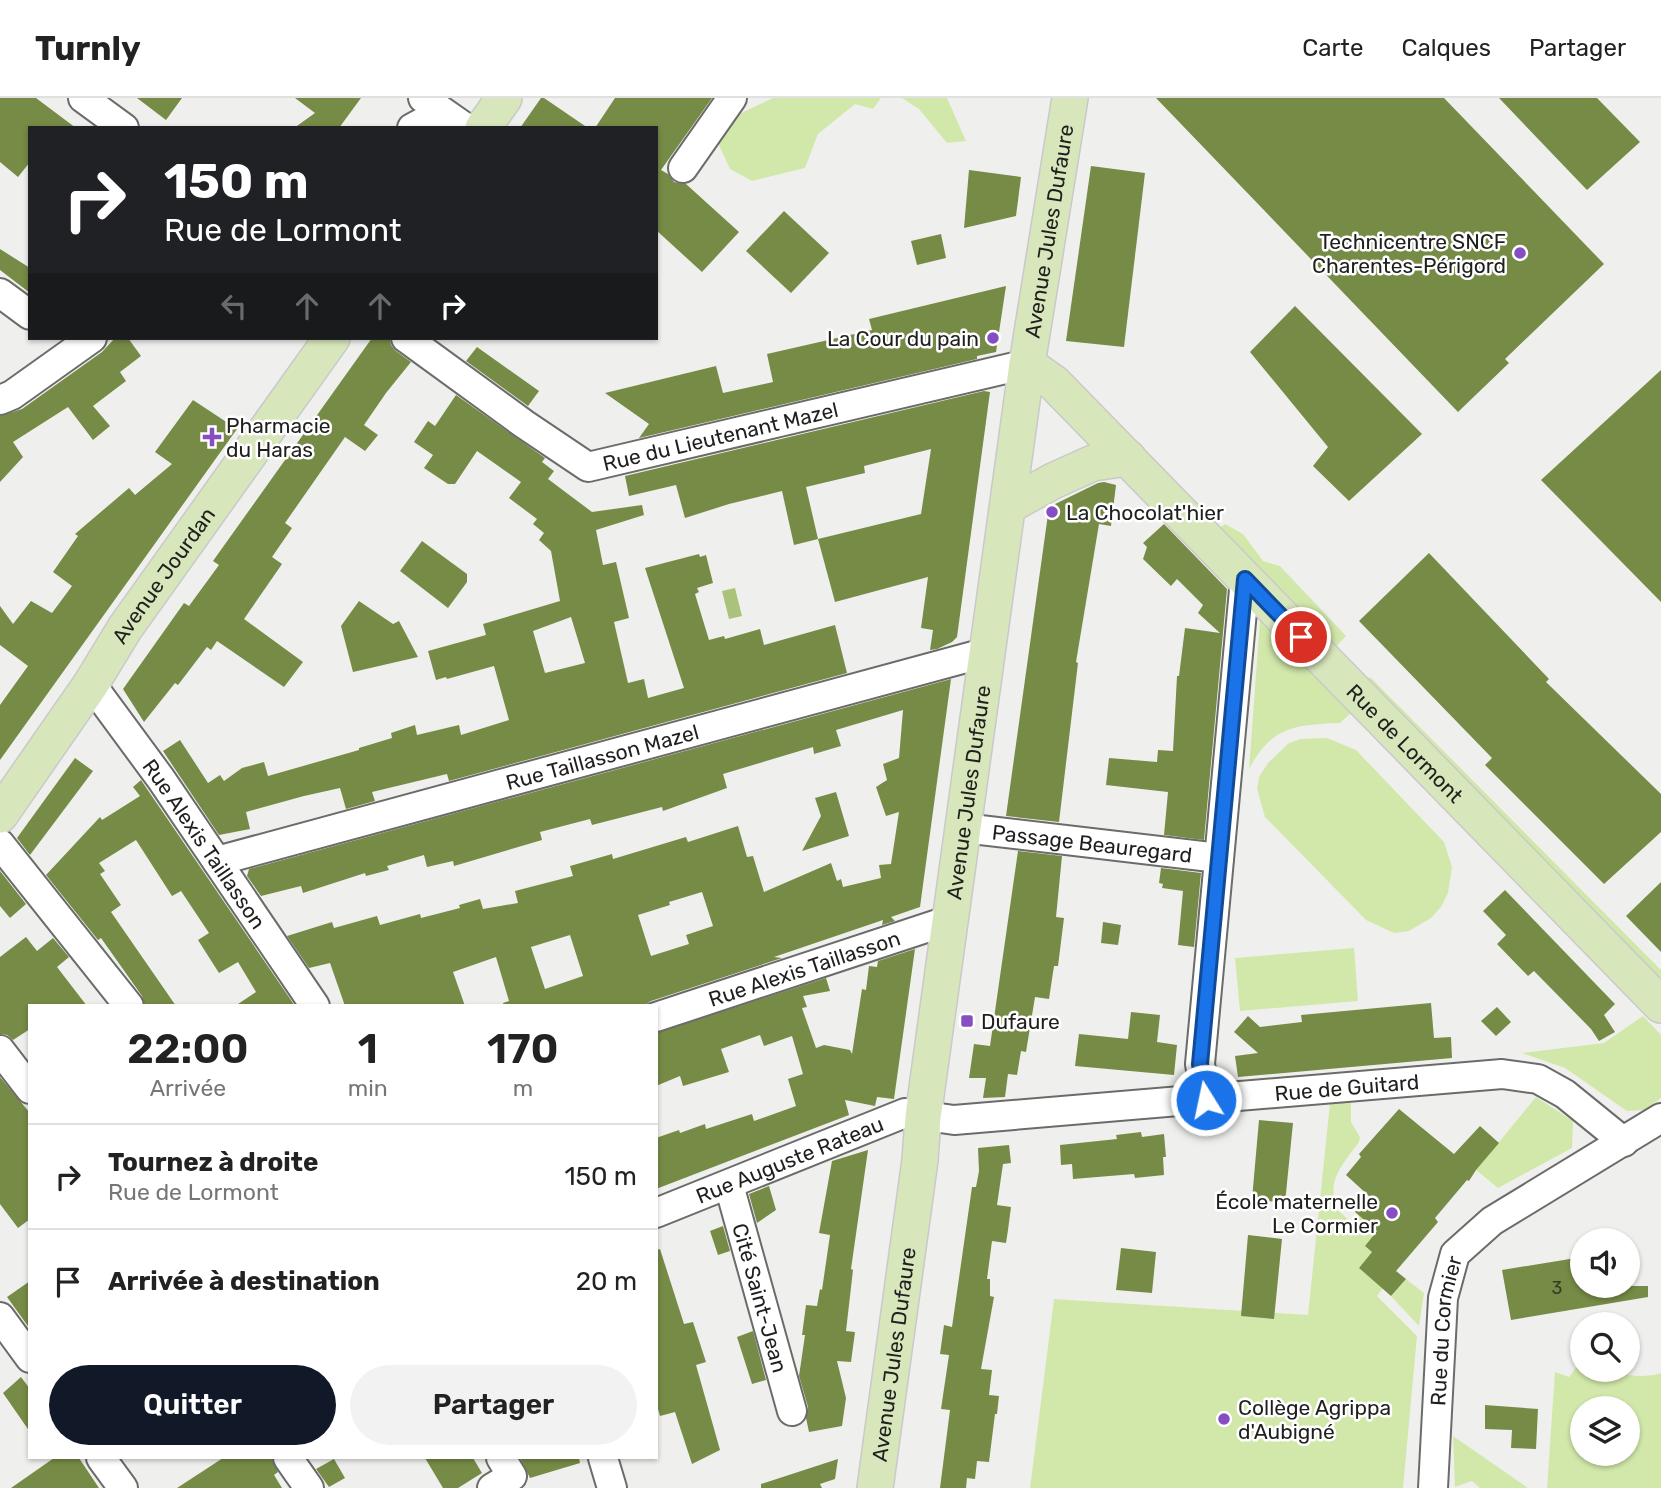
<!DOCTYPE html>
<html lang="fr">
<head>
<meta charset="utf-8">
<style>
	body { margin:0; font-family:Rubik,sans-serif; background:#f2f2f2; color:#222; height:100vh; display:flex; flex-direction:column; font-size:26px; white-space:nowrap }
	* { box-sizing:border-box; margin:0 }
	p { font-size:23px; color:#767676 }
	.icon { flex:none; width:38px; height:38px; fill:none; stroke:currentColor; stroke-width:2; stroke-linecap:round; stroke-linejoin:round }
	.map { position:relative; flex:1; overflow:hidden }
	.side { position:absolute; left:28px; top:906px; width:630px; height:455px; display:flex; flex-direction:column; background:#fff; border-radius:0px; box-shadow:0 2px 5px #0004 }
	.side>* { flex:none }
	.banner { position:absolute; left:28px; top:28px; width:630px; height:214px; border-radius:0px; box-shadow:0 2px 5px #0004; background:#202124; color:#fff; overflow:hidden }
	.tools { position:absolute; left:1570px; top:1130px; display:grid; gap:14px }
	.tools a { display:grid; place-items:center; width:70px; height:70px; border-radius:50%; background:#fff; box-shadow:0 2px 5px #0004; font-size:35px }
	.pin { position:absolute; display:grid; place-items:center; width:60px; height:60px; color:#fff; margin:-30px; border:4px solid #fff; border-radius:50%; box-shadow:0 2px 7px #0007 }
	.me { position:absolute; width:77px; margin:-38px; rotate:350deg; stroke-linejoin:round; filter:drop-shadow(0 0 5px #0008) }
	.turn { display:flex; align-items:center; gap:24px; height:147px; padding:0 21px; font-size:32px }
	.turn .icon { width:91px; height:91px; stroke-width:2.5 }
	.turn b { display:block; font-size:49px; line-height:60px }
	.lanes { display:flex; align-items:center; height:66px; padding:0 21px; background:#0003; justify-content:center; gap:35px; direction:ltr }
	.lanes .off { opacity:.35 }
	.eta { display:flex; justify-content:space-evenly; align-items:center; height:119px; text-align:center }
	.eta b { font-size:42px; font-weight:600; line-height:49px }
	.button { display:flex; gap:14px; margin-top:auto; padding:14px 21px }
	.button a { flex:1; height:80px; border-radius:42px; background:#111827; color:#fff; font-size:28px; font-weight:600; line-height:80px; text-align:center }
	.button a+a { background:#f2f2f2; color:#222 }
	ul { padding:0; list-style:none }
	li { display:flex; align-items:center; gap:21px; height:105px; padding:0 21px; border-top:2px solid #e0e0e0 }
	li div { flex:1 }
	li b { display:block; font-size:26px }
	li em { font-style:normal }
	header { display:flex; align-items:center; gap:42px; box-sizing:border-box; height:98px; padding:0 35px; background:#fff; border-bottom:2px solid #e0e0e0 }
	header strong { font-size:33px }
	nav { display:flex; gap:38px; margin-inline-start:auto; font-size:24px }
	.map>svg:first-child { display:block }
	.green { fill:#d2e8aa; fill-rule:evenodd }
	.water { fill:#aac27b }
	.building { fill:#768b46; fill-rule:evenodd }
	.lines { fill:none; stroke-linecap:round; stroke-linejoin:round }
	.minor-casing { stroke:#6b6c69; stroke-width:32 }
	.major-casing { stroke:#c9c9c9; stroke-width:38 }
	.minor { stroke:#fff; stroke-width:28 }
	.major { stroke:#d8e6bc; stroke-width:35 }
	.route-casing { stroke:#114b97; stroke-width:18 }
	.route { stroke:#1a73e8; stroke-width:12 }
	.poi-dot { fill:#874dc3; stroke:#fff; stroke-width:2.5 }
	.labels { text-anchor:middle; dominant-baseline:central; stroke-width:5; stroke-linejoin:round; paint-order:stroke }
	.number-label { font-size:18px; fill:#353a28 }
	.street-label { font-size:21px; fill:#1f1f1e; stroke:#fff }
	.poi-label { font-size:21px; fill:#1f1f1e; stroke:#fff; text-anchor:start }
</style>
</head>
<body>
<header>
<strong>Turnly</strong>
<nav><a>Carte</a><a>Calques</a><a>Partager</a></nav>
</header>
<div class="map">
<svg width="1661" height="1390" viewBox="0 0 1661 1390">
	<rect width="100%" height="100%" fill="#eff0ed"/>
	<!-- green -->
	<g class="green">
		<polygon points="773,0 881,0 873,11 855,6 818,36 805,70 752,83 730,71 718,45 735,18"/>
		<polygon points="902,0 947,0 966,43 947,45 919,11"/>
		<polygon points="1225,426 1243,436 1263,463 1280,468 1346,538 1333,552 1219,431"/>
		<path d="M1260 522 1351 615 1340 625C1295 627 1272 628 1249 671Z"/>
		<polygon points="1370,579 1661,872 1661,888 1365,585"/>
		<polygon points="1327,640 1356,652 1444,744 1452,769 1448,795 1441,809 1431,820 1409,833 1394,835 1366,822 1265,719 1257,691 1259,679 1268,665 1289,645 1301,641"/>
		<polygon points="1354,850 1358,903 1240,913 1235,860"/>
		<polygon points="1643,918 1661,937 1661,1000 1644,1012 1627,1013 1565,970 1522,955 1604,945"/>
		<polygon points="1536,999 1573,1023 1572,1050 1498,1090 1476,1072"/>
		<path d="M1351 1004V1024L1360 1039 1359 1044C1346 1062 1330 1078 1334 1100L1330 1105 1352 1125 1359 1117 1377 1133 1365 1148 1372 1154 1359 1170 1383 1190 1377 1198 1417 1238 1403 1390H1030L1054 1201 1308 1217 1330 1005Z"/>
		<polygon points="1406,1181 1424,1195 1419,1228 1391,1198"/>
		<path d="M1582 1262V1272C1589 1272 1598 1271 1605 1272 1624 1277 1642 1281 1661 1275V1390H1547L1555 1274 1569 1279ZM1582 1311H1628V1356H1582Z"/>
		<polygon points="1453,1338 1528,1390 1480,1390 1472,1383 1455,1389"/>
	</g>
	<!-- water -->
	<polygon class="water" points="735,490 742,518 729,521 722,493"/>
	<!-- building -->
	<g class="building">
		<polygon points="0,0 36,0 76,30 30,30 30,64 18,79 0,64"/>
		<polygon points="137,0 182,0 166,22"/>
		<polygon points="295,0 361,0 339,30 294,30 315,15"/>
		<polygon points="541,0 544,0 588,30 520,30"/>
		<polygon points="615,0 712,0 661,72 668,76 674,84 686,86 739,134 702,174 656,132 656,30 595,30"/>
		<polygon points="1156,0 1444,0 1604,166 1505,261 1509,265 1458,314"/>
		<polygon points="1499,0 1597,0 1640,44 1587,92"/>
		<polygon points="1091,68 1145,75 1124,249 1066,243"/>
		<polygon points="969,72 1021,79 1016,118 964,130"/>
		<polygon points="784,113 829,155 791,195 746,153"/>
		<polygon points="941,136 946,160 917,167 911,143"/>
		<polygon points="0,151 30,170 30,195 0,172"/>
		<polygon points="1006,188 996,254 977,258 977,261 639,340 649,326 605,295 716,268 723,295 773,284 767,256 872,232 869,221"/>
		<polygon points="1295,208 1422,336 1349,403 1313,368 1328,349 1250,254"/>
		<polygon points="115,240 128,240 141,258 120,274 126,283 93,308 110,328 93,342 68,309 13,344 23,359 0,384 0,318 22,311 102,254"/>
		<polygon points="372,240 390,240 391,247 396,253 411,264 386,295 364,327 378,337 365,353 345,339 285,425 292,430 272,459 282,466 244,521 303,564 284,589 217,543 211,552 207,549 178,587 175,585 144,624 123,591 184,505 189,508 219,467 213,463"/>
		<polygon points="477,249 539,293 528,308 466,263"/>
		<polygon points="1661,272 1661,504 1541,382"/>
		<polygon points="984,293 990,294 957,539 952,544 937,551 930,552 933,532 921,530 928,479 835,504 818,441 921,416 931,351 864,368 865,375 806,389 818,441 794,447 782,393 729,406 685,420 676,387 629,398 625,378"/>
		<path d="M456 297 545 360 542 364 554 373 548 381 592 414 642 407 644 417 596 432 603 467 616 464 629 520 614 524 628 585 644 581 648 600 684 590 645 470 699 456 700 459 706 457 713 485 697 490 699 494 695 496 709 542 724 538 725 541 760 531 764 547 835 527 847 575 449 683 447 676 372 694 375 703 346 711 340 690 304 698 246 714 250 731 219 737 163 653 180 642 208 685 220 677 224 683 242 670 264 664 268 678 359 652V650L392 640 391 635 415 627 417 637 459 627 461 637 509 622 494 568 447 581 446 579 436 582 428 553 486 537 483 526 560 503 551 453 539 442 544 435 533 426 537 421 509 400 521 384 477 353 455 386H448L424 370 433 357 414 344 428 323 435 328ZM571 519 585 565 545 575 533 533Z"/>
		<polygon points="193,302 237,331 0,662 0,607 28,568 0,547 0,508 13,526 31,503 52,515 72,488 53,474 78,438 75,436 129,390 135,397 172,366 155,354"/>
		<polygon points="1104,384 1116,387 1111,428 1099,426 1076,564 1078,565 1059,724 1006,718 1049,409 1098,385"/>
		<polygon points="1164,426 1227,491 1204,742 1164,737 1168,694 1106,687 1109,660 1157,664 1158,652 1173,653 1177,578 1179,578 1185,530 1220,535 1198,515 1203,507 1177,481 1171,488 1143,461 1147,449 1143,445"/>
		<polygon points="422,443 467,476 467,484 448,510 400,473"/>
		<polygon points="1429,455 1549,581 1546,584 1661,696 1661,734 1604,786 1485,667 1492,660 1359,523"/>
		<polygon points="359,503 393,526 399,523 418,559 353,574 341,528"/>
		<path d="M951 581 920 809 891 819 895 823 882 827 883 822 774 859 782 860 651 903 643 908H504L503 905 509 903 496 859 453 874 465 908H345L330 865 309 870 287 838 332 824 334 830 377 818 380 827 420 816 421 820 460 810 459 807 480 801 483 811 518 805 515 793 573 778 570 768 612 756 613 761 686 739 688 744 738 728 747 759 753 758 764 794 831 765 837 783 841 781 843 789 881 780 879 767 891 766 899 714 886 718 876 689 887 682 883 666 899 660 903 612 836 632 841 648 814 656 813 649 723 676 727 690 663 713 662 709 592 727 590 721 540 734 542 742 454 768 453 763 427 769 424 757 387 768 389 772 366 778 365 775 303 795 301 788 261 798 247 778 249 771ZM702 794 713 828 686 837 689 846 651 858 638 817 670 807 669 804ZM570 837 583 878 545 891 531 849Z"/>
		<polygon points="75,660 93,673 30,757 17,740"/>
		<polygon points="141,682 147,691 295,908 235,908 256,894 238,864 219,875 198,842 209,835 181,793 172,798 136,742 99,765 105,773 100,776 121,807 111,814 176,908 145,908 142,898 101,840 98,842 46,777 100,719 102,722 140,698 133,689"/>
		<polygon points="836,694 849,738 802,753 821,718 815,700"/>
		<polygon points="1018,753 1062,758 1056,819 1064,820 1058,868 1054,868 1049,901 1035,899 1026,954 1021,953 1017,977 1008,976 1005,999 983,1000 986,980 969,980 974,946 990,948"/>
		<polygon points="1161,770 1201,775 1194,849 1178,847 1183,793 1162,790 1163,786 1159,785"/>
		<polygon points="0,773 26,806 10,820 0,808"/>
		<polygon points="1661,784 1661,854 1626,818"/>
		<polygon points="1505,792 1615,906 1604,917 1615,934 1599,943 1591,931 1534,873 1528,878 1497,846 1506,837 1483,813"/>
		<polygon points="1103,824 1121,827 1118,847 1101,845"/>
		<polygon points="26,839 37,853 53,840 69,859 57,869 87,908 30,908 30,931 13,942 7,937 0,936 0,859"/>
		<polygon points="915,851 894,1001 877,999 875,1008 845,1002 849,1017 656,1091 656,1040 679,1032 680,1035 705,1026 706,1031 752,1016 754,1023 796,1008 788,981 803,976 792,938 764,948 760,937 721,951 729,974 683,988 680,978 656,988 656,935 826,880 830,893 803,898 807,909 802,910 816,950 824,947 850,952 852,956 862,891 866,892 869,868 877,869 878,863"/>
		<polygon points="1431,905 1434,940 1451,939 1452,960 1238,979 1235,958 1258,955 1234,934 1248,918 1260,929 1302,924 1301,917"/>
		<polygon points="1497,909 1511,924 1496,938 1481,923"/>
		<polygon points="1131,914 1160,917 1157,944 1177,947 1174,977 1075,968 1079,936 1128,941"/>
		<polygon points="0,979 30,1015 30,1121 18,1130 0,1106"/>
		<polygon points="1399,1011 1454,1056 1480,1028 1499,1045 1476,1072 1469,1083 1467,1082 1435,1120 1438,1124 1396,1173 1406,1181 1391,1198 1359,1170 1372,1154 1365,1148 1377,1133 1355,1114 1369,1098 1346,1077 1361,1059 1359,1056"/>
		<polygon points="1259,1022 1293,1025 1285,1105 1252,1101"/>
		<polygon points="1141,1034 1142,1039 1164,1036 1166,1059 1163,1059 1164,1077 1135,1080 1134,1076 1073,1081 1072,1066 1061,1067 1060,1047 1117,1041 1116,1037"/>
		<polygon points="1009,1047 1011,1065 1003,1066 997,1107 1011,1109 1008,1132 1006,1145 992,1143 987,1181 990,1181 990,1198 994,1199 981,1271 992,1272 989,1297 999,1298 997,1316 995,1316 989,1364 977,1363 975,1381 967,1380 966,1390 940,1390 950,1312 941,1311 949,1257 940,1256 944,1227 952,1229 972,1089 976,1089 979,1073 978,1050"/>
		<polygon points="868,1052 851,1171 853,1172 846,1233 855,1234 851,1264 837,1263 846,1300 842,1328 809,1334 806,1320 808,1309 799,1278 805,1237 802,1237 806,1207 817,1208 820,1191 822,1192 830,1137 819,1135 832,1063"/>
		<polygon points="769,1088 776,1112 757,1125 749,1096"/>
		<polygon points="723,1128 730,1153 718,1157 710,1133"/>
		<polygon points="1248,1137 1282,1141 1274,1221 1241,1218"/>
		<polygon points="1121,1150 1156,1154 1152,1195 1116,1192"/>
		<polygon points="660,1151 684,1226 693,1224 706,1264 696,1267 720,1352 692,1366 675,1314 660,1318 656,1304 656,1152"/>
		<polygon points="1582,1159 1582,1188 1648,1188 1648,1199 1511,1222 1502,1172"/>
		<polygon points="30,1183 30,1231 7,1199"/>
		<polygon points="753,1233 766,1282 752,1286 737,1239"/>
		<polygon points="21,1279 30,1291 30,1334 3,1295"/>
		<polygon points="1485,1307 1538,1311 1536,1351 1511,1350 1512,1332 1485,1331"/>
		<polygon points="54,1360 79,1360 99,1390 11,1390"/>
		<polygon points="223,1360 272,1360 278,1374 274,1377 282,1390 177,1390"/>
		<polygon points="425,1360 473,1360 482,1375 458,1390 443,1390"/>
		<polygon points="520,1360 579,1360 580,1365 530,1380"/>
		<polygon points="334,1361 345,1380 329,1389 316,1371"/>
		<polygon points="838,1361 835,1381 820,1386 822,1390 761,1390 761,1386"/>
	</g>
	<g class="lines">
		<!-- minor casing -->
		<g class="minor-casing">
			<g id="minor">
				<polyline points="83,0 124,30"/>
				<polyline points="423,0 466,30"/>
				<polyline points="412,30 423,24 452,21"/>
				<polyline points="683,70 732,0"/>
				<polyline points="0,195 30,217"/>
				<path id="s1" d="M406 240 524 326 588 369 1027 266"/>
				<polyline points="0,302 12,297 92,240"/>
				<path id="s2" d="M91 586 161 681 315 908"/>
				<path id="s3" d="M963 730 1219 760"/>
				<polyline points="0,746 129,908"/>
				<path id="s4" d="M217 763 988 554"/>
				<path id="s5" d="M656 919 950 822"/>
				<polyline points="0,952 30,991"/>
				<polyline points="1206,1002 1200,966 1245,481"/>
				<path id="s6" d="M729 1087 792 1313"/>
				<path id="s7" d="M656 1115 905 1015 954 1022 1502 976 1538 981 1565 996 1624 1044"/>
				<polyline points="0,1219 30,1260"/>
				<polyline points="101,1360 123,1390"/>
				<polyline points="288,1360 309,1390"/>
				<polyline points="603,1360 612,1390"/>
				<polyline points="492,1390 512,1378 501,1360"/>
				<path id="s8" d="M1433 1390 1443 1200 1455 1156 1492 1123 1661 1020"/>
			</g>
		</g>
		<!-- major casing -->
		<g class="major-casing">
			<g id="major">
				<polyline points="483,30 504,0"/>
				<path id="s9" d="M1027 266 1054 285 1661 907"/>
				<polyline points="1008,408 1053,383 1093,365 1128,360"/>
				<path id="s10" d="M0 717 91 586 125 530 332 240"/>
				<path id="s11" d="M875 1390 920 1062 923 1019 1027 266 1070 0"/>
			</g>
		</g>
		<!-- minor -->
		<use href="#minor" class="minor"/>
		<!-- major -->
		<use href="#major" class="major"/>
	</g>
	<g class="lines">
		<!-- route casing -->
		<g class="route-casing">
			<polyline id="route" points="1206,1002 1200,966 1245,481 1301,539"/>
		</g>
		<!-- route -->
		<use href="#route" class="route"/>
	</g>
	<!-- markers -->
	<g class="poi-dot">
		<circle cx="1520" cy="155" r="7"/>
		<circle cx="993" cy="240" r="7"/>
		<path d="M208.5 328.5h7v7h7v7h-7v7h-7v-7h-7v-7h7z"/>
		<circle cx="1052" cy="414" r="7"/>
		<rect x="960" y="916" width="14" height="14" rx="3.5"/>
		<circle cx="1392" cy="1115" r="7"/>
		<circle cx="1224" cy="1321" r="7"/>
	</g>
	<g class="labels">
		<!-- number labels -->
		<g class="number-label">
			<text x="1557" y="1190">3</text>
		</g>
		<!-- street labels -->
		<g class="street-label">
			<text stroke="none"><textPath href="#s11" startOffset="1269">Avenue Jules Dufaure</textPath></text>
			<text stroke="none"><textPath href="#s1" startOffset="359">Rue du Lieutenant Mazel</textPath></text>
			<text stroke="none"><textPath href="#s10" startOffset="290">Avenue Jourdan</textPath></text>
			<text stroke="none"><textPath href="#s9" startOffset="536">Rue de Lormont</textPath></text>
			<text stroke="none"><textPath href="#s4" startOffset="399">Rue Taillasson Mazel</textPath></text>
			<text stroke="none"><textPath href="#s11" startOffset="702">Avenue Jules Dufaure</textPath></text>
			<text stroke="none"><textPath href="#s3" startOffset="130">Passage Beauregard</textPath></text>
			<text stroke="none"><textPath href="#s2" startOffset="196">Rue Alexis Taillasson</textPath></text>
			<text stroke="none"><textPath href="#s5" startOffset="156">Rue Alexis Taillasson</textPath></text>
			<text stroke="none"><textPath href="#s7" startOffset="712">Rue de Guitard</textPath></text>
			<text stroke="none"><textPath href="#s7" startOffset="144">Rue Auguste Rateau</textPath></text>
			<text stroke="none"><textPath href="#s6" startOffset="117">Cité Saint-Jean</textPath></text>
			<text stroke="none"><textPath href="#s8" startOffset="158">Rue du Cormier</textPath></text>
			<text stroke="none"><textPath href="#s11" startOffset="135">Avenue Jules Dufaure</textPath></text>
		</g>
		<!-- poi labels -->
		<g class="poi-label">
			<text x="1506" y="143" text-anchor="end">Technicentre SNCF<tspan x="1506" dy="24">Charentes-Périgord</tspan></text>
			<text x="979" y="240" text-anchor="end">La Cour du pain</text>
			<text x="226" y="327">Pharmacie<tspan x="226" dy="24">du Haras</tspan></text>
			<text x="1066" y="414">La Chocolat'hier</text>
			<text x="981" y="923">Dufaure</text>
			<text x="1378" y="1103" text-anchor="end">École maternelle<tspan x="1378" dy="24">Le Cormier</tspan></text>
			<text x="1238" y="1309">Collège Agrippa<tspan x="1238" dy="24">d'Aubigné</tspan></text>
		</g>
	</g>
</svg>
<div class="tools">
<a><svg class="icon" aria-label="sound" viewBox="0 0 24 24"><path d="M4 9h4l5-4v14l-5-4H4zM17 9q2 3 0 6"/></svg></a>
<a><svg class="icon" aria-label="search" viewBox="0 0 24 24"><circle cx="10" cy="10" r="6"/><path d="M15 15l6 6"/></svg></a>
<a><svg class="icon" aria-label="layers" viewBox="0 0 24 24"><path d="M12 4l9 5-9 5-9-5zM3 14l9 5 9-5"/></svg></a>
</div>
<div class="pin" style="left:1301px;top:539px;background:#d93025"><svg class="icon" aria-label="arrive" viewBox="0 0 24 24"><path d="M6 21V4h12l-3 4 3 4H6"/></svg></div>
<svg class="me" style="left:1206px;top:1002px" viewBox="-20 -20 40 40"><circle r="17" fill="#1a73e8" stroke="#fff" stroke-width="3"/><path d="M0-11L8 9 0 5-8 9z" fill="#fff"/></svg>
<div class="banner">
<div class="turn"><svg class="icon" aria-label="right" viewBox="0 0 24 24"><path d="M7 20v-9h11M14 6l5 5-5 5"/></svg><div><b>150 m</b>Rue de Lormont</div></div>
<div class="lanes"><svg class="icon off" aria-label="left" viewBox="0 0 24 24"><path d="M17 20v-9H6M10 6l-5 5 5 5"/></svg><svg class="icon off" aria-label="ahead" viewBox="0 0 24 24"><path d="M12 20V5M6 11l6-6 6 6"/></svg><svg class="icon off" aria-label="ahead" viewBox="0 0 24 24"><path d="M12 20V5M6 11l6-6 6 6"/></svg><svg class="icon" aria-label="right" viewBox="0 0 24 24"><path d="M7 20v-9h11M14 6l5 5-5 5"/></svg></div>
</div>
<section class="side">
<div class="eta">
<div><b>22:00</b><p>Arrivée</p></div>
<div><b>1</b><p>min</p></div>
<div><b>170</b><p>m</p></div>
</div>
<ul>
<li><svg class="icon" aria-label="right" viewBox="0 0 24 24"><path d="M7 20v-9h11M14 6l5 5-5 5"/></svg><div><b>Tournez à droite</b><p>Rue de Lormont</p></div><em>150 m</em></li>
<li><svg class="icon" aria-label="arrive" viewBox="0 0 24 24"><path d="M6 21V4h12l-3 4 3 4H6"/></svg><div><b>Arrivée à destination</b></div><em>20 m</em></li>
</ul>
<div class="button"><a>Quitter</a><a>Partager</a></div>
</section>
</div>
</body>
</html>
